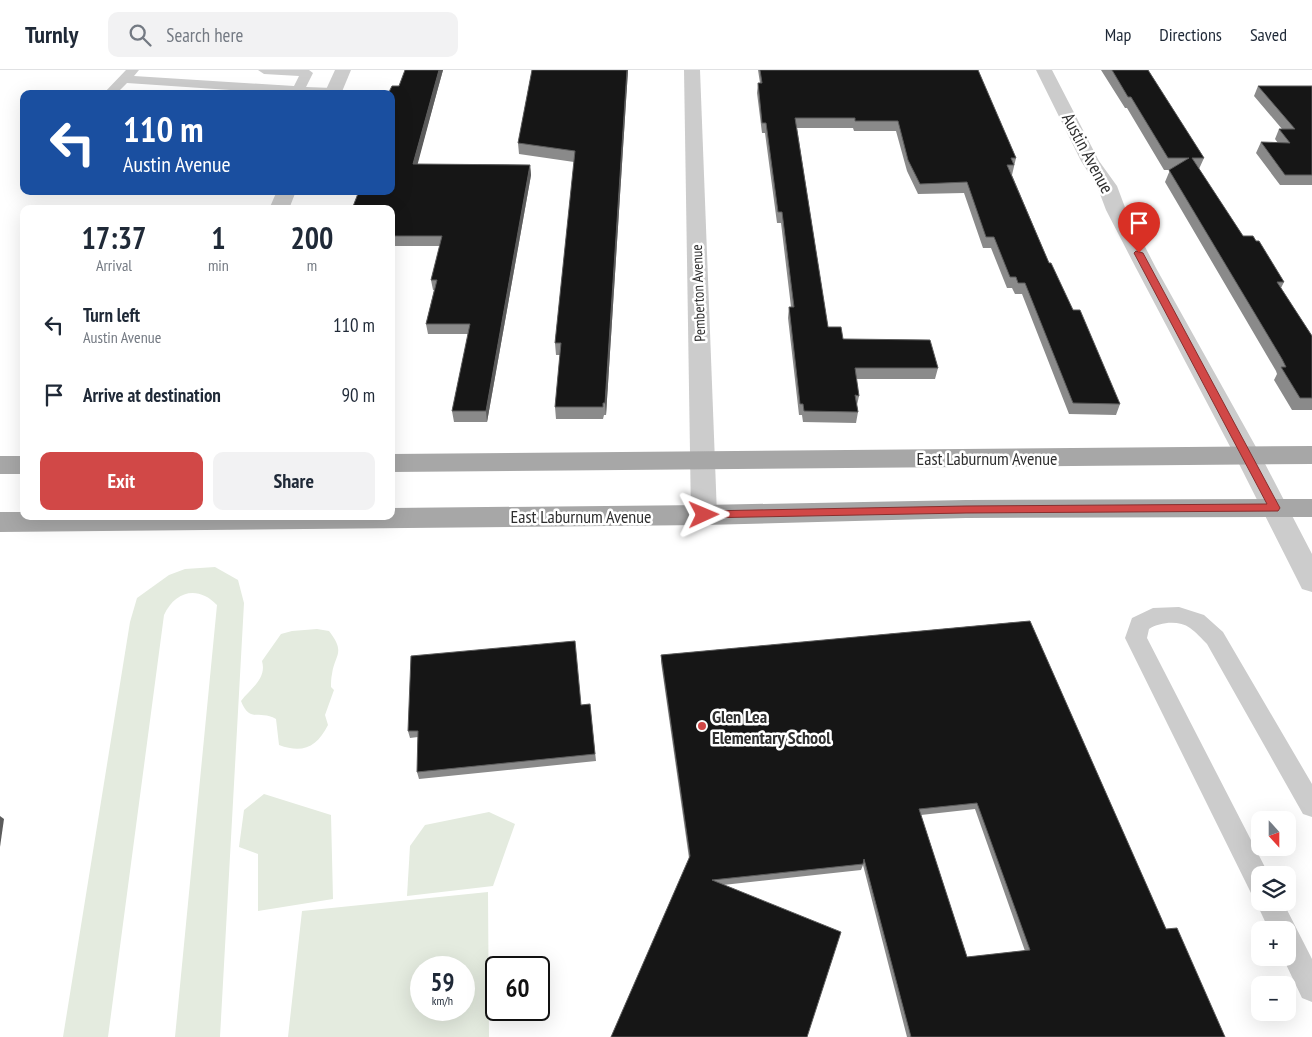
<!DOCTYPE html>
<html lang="en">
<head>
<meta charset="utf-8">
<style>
	body { margin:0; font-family:"PT Sans Narrow",sans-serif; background:#f2f2f3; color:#1f2937; height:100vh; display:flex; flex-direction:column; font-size:19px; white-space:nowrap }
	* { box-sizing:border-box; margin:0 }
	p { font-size:16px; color:#747a83 }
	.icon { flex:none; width:28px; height:28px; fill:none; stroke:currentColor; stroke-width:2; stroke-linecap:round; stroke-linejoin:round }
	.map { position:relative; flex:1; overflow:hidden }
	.panel { position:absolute; left:20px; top:135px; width:375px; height:315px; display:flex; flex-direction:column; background:#fff; border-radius:10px; box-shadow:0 5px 20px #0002 }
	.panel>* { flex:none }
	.top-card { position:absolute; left:20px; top:20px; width:375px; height:105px; border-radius:10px; box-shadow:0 5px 20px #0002; background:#1a4fa0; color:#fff; overflow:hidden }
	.needle { width:32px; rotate:159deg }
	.controls { position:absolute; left:1251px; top:741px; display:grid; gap:10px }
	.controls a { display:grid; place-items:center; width:45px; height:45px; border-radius:10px; background:#fff; box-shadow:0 5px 20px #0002; font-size:25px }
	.speed { position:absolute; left:410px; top:886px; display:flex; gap:10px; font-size:25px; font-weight:700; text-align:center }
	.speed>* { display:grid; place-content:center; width:65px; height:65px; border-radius:50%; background:#fff; box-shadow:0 5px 20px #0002; line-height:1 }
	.speed small { font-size:12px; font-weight:400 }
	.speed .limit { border:2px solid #111; border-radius:8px; background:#fff; color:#111 }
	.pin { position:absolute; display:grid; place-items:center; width:42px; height:42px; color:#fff; margin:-51px -21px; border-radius:50% 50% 50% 0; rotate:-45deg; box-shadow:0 0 5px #0007 }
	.pin .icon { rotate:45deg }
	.me { position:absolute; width:55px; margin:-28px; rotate:89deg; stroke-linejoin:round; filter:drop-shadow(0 0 4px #0008) }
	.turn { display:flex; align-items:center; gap:18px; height:105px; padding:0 20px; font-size:22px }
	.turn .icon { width:65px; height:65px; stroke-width:2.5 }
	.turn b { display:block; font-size:35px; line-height:42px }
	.eta { display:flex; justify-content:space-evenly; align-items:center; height:85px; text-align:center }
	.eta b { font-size:30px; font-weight:600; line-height:35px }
	.button { display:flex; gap:10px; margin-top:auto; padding:10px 20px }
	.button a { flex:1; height:58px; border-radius:10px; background:#d14847; color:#fff; font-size:20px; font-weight:600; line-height:58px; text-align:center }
	.button a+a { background:#f2f2f3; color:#1f2937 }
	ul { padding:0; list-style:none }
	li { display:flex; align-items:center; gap:15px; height:70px; padding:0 20px }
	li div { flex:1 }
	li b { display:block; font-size:19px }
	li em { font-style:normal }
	header { display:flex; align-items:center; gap:30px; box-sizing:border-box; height:70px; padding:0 25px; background:#fff; border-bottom:1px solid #e0e1e3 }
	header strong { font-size:24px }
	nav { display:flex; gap:28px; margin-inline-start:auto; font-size:18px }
	.search { width:350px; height:45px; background:#f2f2f3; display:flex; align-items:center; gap:12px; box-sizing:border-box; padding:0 18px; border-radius:10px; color:#747a83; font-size:19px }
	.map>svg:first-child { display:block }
	.green { fill:#e4ebdf; fill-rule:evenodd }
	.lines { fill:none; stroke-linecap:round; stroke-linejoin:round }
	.lane { fill:#ccc; fill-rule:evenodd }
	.street { fill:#ccc; fill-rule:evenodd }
	.primary { fill:#a7a7a7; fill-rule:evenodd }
	.wall { fill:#8a8a8a; fill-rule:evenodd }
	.shaded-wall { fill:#5c5c5c }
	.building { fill:#161616; stroke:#5c5c5c; fill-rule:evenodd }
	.route { fill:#d14847; stroke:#882f2e }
	.poi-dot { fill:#d14847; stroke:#fff; stroke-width:2 }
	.labels { text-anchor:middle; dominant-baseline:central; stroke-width:5; stroke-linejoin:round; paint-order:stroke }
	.far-street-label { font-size:15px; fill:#2f2f2f; stroke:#fff }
	.street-label { font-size:18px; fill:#2f2f2f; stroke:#fff }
	.poi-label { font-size:18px; font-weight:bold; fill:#2f2f2f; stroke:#fff; text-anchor:start }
</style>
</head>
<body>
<header>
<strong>Turnly</strong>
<div class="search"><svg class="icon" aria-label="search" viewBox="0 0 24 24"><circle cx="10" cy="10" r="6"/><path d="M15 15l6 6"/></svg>Search here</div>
<nav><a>Map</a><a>Directions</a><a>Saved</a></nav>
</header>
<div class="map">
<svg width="1312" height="967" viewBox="0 0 1312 967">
	<rect width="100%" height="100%" fill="#fff"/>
	<!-- green -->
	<g class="green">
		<path d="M215 497 238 510 244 533 220 967H175L217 535C198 515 175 521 164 545L108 967H63L130 552 137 528 169 505 185 499Z"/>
		<path d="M317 559 329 561C346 583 335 584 332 604 331 608 331 613 331 617L334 620 325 645 328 655C317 677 303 684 279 675L276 649C260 639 250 654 241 631 251 618 267 609 262 591L281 564 292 561Z"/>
		<polygon points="264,724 331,745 333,829 258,841 258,784 239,777 244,740"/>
		<polygon points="489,742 515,754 493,816 407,826 410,776 425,755"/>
		<path d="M488 822 489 967H288L302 841ZM421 898H464V940H421Z"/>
	</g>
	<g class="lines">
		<!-- lane -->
		<g class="lane">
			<polygon points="126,0 139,0 134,6 294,16 299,6 264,4 258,0 309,0 313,3 306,17 332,18 338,22 337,24 290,24 127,13 116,24 103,24"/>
			<path d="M1179 537 1204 545 1223 562 1312 714V747L1303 744 1207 574C1202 569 1196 562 1190 558 1179 550 1160 552 1149 559L1147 568 1269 805H1260V832H1283L1312 889V932L1302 928 1283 888H1288V860H1269L1256 832 1259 826 1251 823 1125 568 1132 548 1153 538Z"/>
		</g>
		<!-- street -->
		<g class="street">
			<polygon points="335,0 351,0 341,24 324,24"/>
			<polygon points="684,0 700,0 717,445 713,452 704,455 695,452 691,445"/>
			<polygon points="1036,0 1052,0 1099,91 1117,116 1126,140 1156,198 1261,386 1312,484 1312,522 1302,519 1298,511 1235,386 1136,198 1106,140 1097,116 1081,91"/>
			<polygon points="277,121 296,121 289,139 269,139"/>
		</g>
		<!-- primary -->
		<g class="primary">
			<polygon points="1312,376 1312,394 391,402 391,384"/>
			<rect x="0" y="386" width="24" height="18"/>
			<polygon points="1312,429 1312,447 966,448 704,455 0,462 0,442 24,442 24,446 391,446 391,438 704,435 966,430"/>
		</g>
	</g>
	<!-- wall -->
	<g class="wall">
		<polygon points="405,0 443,0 438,18 417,94 530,95 531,105 487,352 454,352 452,341 468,264 428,264 426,254 434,220 433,220 431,210 440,176 391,176 391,139"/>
		<polygon points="532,0 628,0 606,345 604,345 603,349 556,349 555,337 560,285 556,285 555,273 574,92 519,84 518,73"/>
		<polygon points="758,0 978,0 1016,88 1012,105 1049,193 1120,334 1116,345 1069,344 1022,224 1015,224 1012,218 1007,218 991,178 983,178 964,123 918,124 907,101 896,61 854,61 853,58 797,58 828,257 843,269 938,298 935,309 856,309 859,326 857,335 858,342 856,353 803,352 802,345 799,345 788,248 789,237 791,237 781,153 777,153 765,63 762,63 757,23 758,13 760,13"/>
		<polygon points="1101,0 1148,0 1204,88 1199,99 1243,166 1284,212 1281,218 1312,266 1312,340 1292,340 1274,310 1277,304 1276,301 1165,112 1170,100 1164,100 1127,38 1125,38"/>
		<polygon points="1258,16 1312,16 1312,115 1280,115 1256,83 1261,72 1278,73 1275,69 1279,59 1282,59 1254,26"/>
		<path d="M1030 551 1166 859 1225 967H907L863 795 861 800 723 815 807 967 689 788 661 592V585ZM975 739 1025 881 967 887 921 745Z"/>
		<polygon points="590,634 596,691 419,709 417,702 418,667 410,668 408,661"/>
	</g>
	<!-- shaded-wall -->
	<g class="shaded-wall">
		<polygon points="439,0 443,0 438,18 415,104 413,94"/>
		<polygon points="627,0 628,0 606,345 605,333"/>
		<polygon points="530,95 531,105 487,352 486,341"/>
		<polygon points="0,746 4,749 0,777"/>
	</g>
	<!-- building -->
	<g class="building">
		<polygon points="405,0 439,0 413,94 530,95 486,341 452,341 470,254 426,254 437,210 431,210 442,166 391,166 391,139 352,139 359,121 391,121 391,24 388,24 392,16 399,16"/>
		<polygon points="532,0 627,0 605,333 603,333 603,337 555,337 561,273 555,273 575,81 518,73"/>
		<polygon points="760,0 978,0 1016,88 1011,88 1014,95 1007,95 1049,193 1051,193 1073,240 1080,240 1120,334 1073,333 1025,213 1018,213 1016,207 1010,207 994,167 986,167 967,112 920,114 908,90 898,51 855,51 855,48 795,48 828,257 841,257 843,269 930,270 938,298 855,298 859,326 855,325 858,342 804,341 803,334 800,334 789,237 794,237 782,142 778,142 766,53 762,53 758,13 762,13"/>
		<polygon points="1112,0 1148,0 1204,88 1192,88 1243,166 1253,166 1256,171 1259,171 1284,212 1277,212 1312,266 1312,328 1300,328 1281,297 1286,297 1282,289 1169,100 1189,88 1168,88 1131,27 1128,27"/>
		<polygon points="1258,16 1312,16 1312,105 1285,105 1261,72 1290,73 1279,59 1295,59"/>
		<path d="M1030 551 1166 859 1177 858 1225 967H911L864 789 863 794 712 810 841 862 807 967H611L690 786 661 585ZM977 733 1030 880 967 887 919 739Z"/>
		<polygon points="575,571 581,635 590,634 595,684 417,702 418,661 408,661 411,586"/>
	</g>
	<!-- route -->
	<polygon class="route" points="1136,181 1143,183 1280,438 1278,441 966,443 700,448 699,445 704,441 966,436 1267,434 1134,183"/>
	<!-- markers -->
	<circle class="poi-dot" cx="702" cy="656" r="5"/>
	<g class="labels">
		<!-- far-street labels -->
		<g class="far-street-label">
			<text transform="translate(698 223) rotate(-92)">Pemberton Avenue</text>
		</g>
		<!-- street labels -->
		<g class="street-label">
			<text transform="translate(1088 83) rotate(62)">Austin Avenue</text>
			<text x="987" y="388">East Laburnum Avenue</text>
			<text x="581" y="446">East Laburnum Avenue</text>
		</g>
		<!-- poi labels -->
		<g class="poi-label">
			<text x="712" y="646">Glen Lea<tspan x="712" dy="21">Elementary School</tspan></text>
		</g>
	</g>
</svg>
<div class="controls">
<a><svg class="needle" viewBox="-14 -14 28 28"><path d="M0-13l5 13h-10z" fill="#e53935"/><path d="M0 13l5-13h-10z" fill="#747a83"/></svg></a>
<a><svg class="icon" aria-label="layers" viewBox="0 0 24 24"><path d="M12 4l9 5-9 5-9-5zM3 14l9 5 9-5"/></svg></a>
<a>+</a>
<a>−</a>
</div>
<div class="speed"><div>59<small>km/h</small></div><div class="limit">60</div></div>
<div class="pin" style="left:1139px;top:183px;background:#d93025"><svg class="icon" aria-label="arrive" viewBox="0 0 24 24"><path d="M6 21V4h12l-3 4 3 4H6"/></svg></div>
<svg class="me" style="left:704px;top:445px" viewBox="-20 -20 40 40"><path d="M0-17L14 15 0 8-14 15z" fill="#d14847" stroke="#fff" stroke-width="4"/></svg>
<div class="top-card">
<div class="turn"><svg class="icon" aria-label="left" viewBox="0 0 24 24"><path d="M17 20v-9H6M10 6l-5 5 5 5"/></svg><div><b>110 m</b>Austin Avenue</div></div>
</div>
<section class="panel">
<div class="eta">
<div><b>17:37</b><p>Arrival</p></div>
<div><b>1</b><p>min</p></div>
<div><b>200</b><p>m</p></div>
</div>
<ul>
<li><svg class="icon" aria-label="left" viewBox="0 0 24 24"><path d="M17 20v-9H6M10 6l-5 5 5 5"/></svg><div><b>Turn left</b><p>Austin Avenue</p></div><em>110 m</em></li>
<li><svg class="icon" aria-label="arrive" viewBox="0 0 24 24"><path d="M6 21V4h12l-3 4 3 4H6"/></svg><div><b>Arrive at destination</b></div><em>90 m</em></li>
</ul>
<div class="button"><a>Exit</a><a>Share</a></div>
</section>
</div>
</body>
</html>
